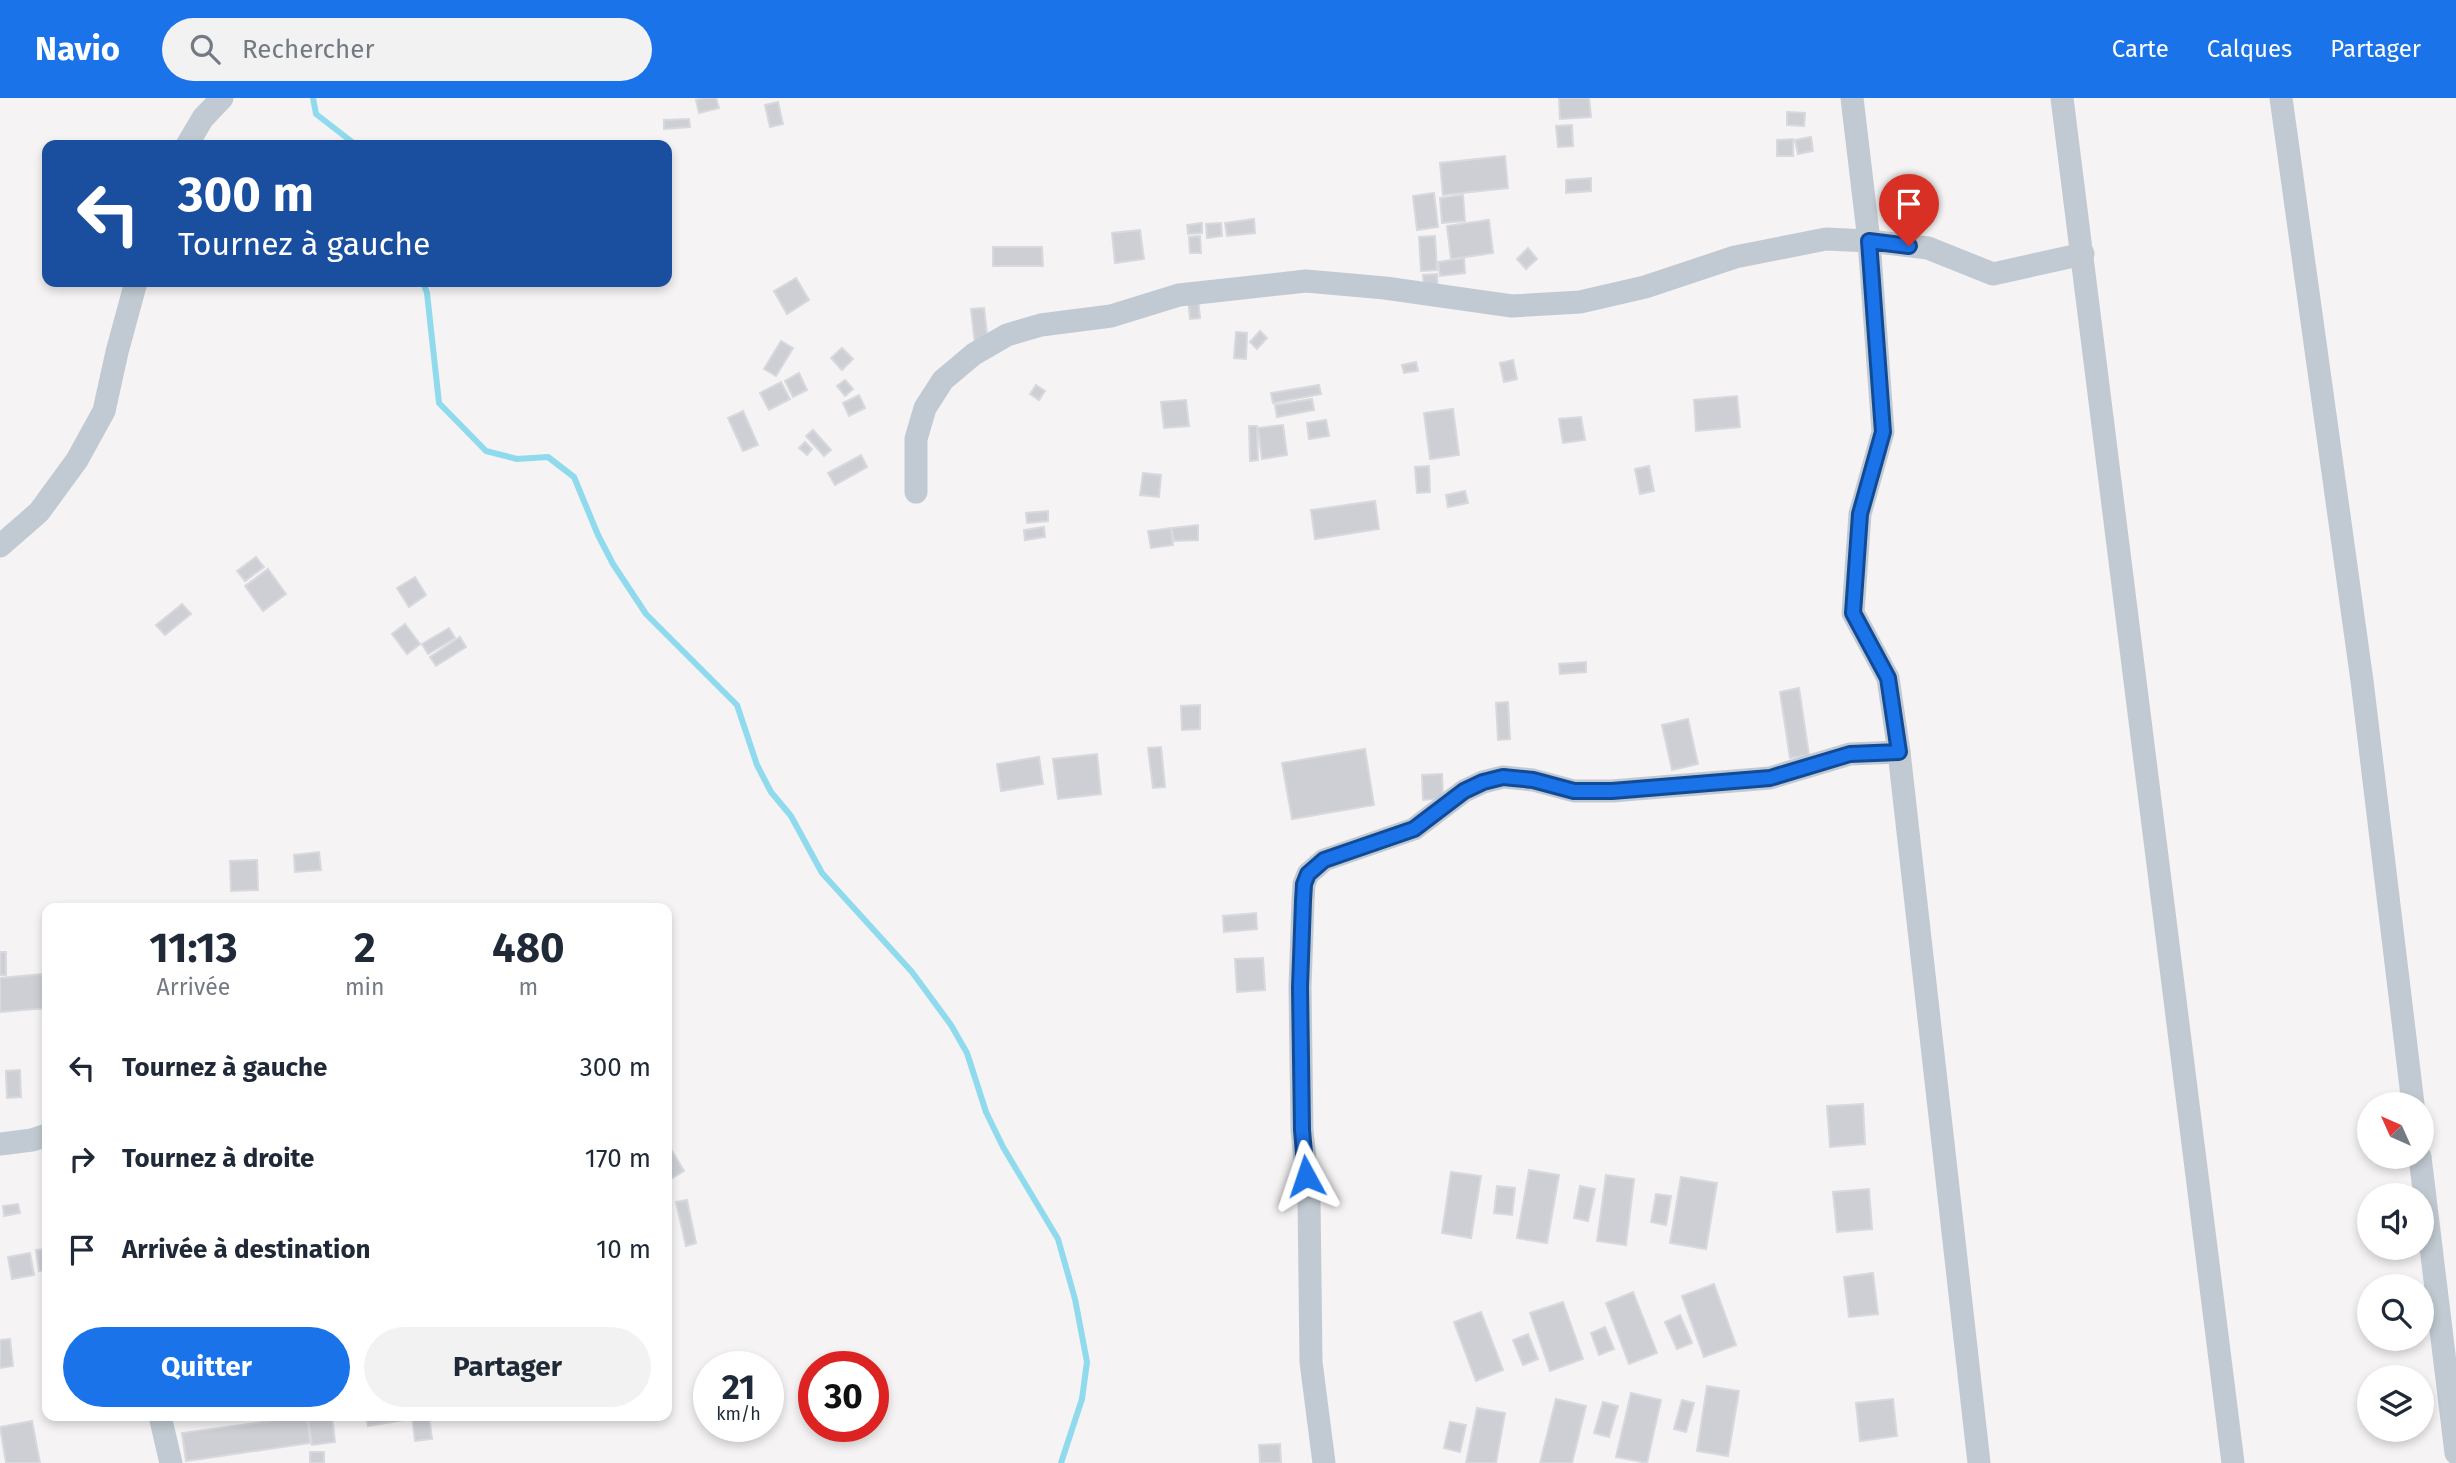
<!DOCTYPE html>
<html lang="fr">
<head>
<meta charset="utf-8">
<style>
	body { margin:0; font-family:"Fira Sans",sans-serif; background:#f2f2f3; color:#1f2937; height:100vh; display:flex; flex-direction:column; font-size:26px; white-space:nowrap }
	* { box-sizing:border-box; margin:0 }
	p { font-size:23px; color:#747a83 }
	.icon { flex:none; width:38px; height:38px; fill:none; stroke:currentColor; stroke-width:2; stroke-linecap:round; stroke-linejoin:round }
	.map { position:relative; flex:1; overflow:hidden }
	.panel { position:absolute; left:42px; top:805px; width:630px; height:518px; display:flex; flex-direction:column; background:#fff; border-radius:14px; box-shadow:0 4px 10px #0003 }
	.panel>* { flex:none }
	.banner { position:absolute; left:42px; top:42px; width:630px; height:147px; border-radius:14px; box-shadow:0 4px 10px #0003; background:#1a4fa0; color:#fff; overflow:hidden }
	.needle { width:46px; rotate:315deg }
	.tools { position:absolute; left:2357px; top:994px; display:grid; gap:14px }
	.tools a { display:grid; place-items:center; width:77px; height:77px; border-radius:50%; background:#fff; box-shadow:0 4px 10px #0003; font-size:35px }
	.speed { position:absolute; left:693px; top:1253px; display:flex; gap:14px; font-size:35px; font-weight:700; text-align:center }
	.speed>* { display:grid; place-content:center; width:91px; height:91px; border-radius:50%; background:#fff; box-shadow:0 4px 10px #0003; line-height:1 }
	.speed small { font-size:18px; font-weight:400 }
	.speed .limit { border:10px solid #d22; background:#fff; color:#111 }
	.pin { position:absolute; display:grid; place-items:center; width:60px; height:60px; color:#fff; margin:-72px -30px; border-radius:50% 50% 50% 0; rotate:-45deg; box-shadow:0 0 7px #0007 }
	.pin .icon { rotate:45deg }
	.me { position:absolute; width:77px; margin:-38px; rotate:355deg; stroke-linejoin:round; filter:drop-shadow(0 0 5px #0008) }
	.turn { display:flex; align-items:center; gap:24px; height:147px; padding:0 21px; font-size:32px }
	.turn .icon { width:91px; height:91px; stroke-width:2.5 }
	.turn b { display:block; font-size:49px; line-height:60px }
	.eta { display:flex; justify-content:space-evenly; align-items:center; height:119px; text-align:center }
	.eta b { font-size:42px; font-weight:700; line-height:49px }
	.cta { display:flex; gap:14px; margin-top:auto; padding:14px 21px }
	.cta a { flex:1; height:80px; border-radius:42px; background:#1a73e8; color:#fff; font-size:28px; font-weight:700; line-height:80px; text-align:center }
	.cta a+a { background:#f2f2f3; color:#1f2937 }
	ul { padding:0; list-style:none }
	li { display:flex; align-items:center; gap:21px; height:91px; padding:0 21px }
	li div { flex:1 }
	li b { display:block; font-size:26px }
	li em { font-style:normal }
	header { display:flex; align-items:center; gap:42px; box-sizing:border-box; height:98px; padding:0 35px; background:#1a73e8; color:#fff }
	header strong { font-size:33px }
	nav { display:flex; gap:38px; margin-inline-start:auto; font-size:24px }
	.search { width:490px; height:63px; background:#f2f2f3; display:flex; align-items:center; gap:18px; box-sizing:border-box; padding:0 24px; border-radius:38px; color:#747a83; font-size:26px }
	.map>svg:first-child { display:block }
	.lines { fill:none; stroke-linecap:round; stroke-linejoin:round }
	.stream { stroke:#90daee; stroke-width:6 }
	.building { fill:#cdcfd5; stroke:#d7d9de; stroke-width:2 }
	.street { stroke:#c1cad2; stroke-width:23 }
	.route-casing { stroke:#114b97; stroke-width:18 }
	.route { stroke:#1a73e8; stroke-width:12 }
</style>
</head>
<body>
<header>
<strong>Navio</strong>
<div class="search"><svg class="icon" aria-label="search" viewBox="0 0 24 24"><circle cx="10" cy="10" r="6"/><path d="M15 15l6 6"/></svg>Rechercher</div>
<nav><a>Carte</a><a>Calques</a><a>Partager</a></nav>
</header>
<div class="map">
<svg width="2456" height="1365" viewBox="0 0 2456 1365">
	<rect width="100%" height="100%" fill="#f5f3f3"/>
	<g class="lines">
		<!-- stream -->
		<g class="stream">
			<polyline points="313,0 316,16 356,47"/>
			<polyline points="423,184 427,195 439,305 486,353 517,361 548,359 574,379 598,437 613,466 646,516 737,607 757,667 771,694 791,718 822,775 912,874 951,927 967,955 986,1014 1003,1049 1058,1141 1075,1201 1087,1264 1082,1301 1061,1365"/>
		</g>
	</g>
	<!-- building -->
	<g class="building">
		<polygon points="705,0 716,0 719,10 699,15 696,2"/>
		<polygon points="1559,0 1589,0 1591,19 1560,21"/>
		<polygon points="778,4 783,26 770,29 765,7"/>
		<polygon points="1787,14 1805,15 1804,28 1787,27"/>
		<polygon points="689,21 690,29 664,31 664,22"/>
		<polygon points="1572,27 1573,48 1558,49 1556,28"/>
		<polygon points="1811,39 1813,53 1798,56 1795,42"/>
		<polygon points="1793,41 1793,58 1777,58 1777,42"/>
		<polygon points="1505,58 1508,90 1443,97 1440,65"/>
		<polygon points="1591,80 1591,93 1566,95 1566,82"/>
		<polygon points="1434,95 1438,129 1417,132 1413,98"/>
		<polygon points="1463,97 1465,123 1442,125 1440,100"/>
		<polygon points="1254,121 1255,135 1227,138 1225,125"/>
		<polygon points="1489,122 1493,155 1451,161 1447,128"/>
		<polygon points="1202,125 1202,135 1188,136 1187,127"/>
		<polygon points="1221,125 1222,138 1207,140 1206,126"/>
		<polygon points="1140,132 1144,161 1115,165 1112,135"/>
		<polygon points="1200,138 1201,155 1190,155 1189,139"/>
		<polygon points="1435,138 1437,172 1421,173 1419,139"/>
		<polygon points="993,149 1042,149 1043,168 993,168"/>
		<polygon points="1528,150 1537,161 1526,171 1517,161"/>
		<polygon points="1464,160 1465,175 1440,178 1438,164"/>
		<polygon points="1437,176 1438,196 1425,197 1423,177"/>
		<polygon points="796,180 809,202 787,216 774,193"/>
		<polygon points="1197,188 1200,220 1190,221 1187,189"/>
		<polygon points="984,210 988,245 975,246 971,211"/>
		<polygon points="1260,233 1267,240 1257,251 1250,244"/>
		<polygon points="1236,234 1247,235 1246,261 1234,260"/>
		<polygon points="781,243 793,250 776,278 764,271"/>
		<polygon points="842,250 853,261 842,272 831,260"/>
		<polygon points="1513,262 1517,281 1504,284 1500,265"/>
		<polygon points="1416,264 1418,273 1404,275 1402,267"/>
		<polygon points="799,275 807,292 793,299 785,283"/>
		<polygon points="845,282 853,291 845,298 837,288"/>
		<polygon points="781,284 790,301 769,312 760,295"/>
		<polygon points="1036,287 1045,293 1039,302 1030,296"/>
		<polygon points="1319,287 1321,296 1273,305 1271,295"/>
		<polygon points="859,297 865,310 849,318 843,305"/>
		<polygon points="1737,298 1740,329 1696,333 1694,302"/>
		<polygon points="1312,301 1314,312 1277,319 1275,307"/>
		<polygon points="1186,302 1189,328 1164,330 1161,304"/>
		<polygon points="1453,311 1459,357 1430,361 1424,315"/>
		<polygon points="743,313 758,347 743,353 728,320"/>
		<polygon points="1581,319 1585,342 1563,345 1559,321"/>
		<polygon points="1326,322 1329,338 1309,341 1307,325"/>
		<polygon points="1283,327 1287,357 1262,361 1258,330"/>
		<polygon points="1249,328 1257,328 1258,362 1250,363"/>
		<polygon points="813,332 831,352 824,358 806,338"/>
		<polygon points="805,344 812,351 807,357 799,350"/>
		<polygon points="861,357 867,369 835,387 828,375"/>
		<polygon points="1429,368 1430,394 1417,395 1415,369"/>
		<polygon points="1649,368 1654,393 1640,396 1635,371"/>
		<polygon points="1143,375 1161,377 1159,399 1140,397"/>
		<polygon points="1465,393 1468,405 1448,409 1446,397"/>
		<polygon points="1375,403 1379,431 1315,441 1311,412"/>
		<polygon points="1048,413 1048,423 1027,425 1026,415"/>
		<polygon points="1198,427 1198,442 1174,443 1171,430"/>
		<polygon points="1044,429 1045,439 1025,442 1024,432"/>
		<polygon points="1171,430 1173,447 1151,450 1148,433"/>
		<polygon points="256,459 264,469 245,483 237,473"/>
		<polygon points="268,471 286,496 263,513 245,488"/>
		<polygon points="415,479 426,497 409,509 397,490"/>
		<polygon points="182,506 191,516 165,537 156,527"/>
		<polygon points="405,526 420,546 407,556 392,536"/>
		<polygon points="449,530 455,540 428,556 422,546"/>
		<polygon points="460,539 466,549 436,568 430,559"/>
		<polygon points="1586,564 1586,574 1560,576 1559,566"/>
		<polygon points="1799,590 1809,657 1790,660 1780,594"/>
		<polygon points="1508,604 1510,641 1498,642 1496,605"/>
		<polygon points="1200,607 1200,631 1182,632 1181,608"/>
		<polygon points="1688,621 1698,666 1672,672 1662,627"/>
		<polygon points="1161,649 1165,689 1153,690 1148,650"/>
		<polygon points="1365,651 1374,707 1292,721 1282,665"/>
		<polygon points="1097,656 1101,696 1058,701 1053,661"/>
		<polygon points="1039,659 1043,686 1001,693 997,666"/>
		<polygon points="1442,676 1443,700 1423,702 1422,677"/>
		<polygon points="319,754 321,772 295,774 294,757"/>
		<polygon points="257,762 258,792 231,793 230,763"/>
		<polygon points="1256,815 1257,831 1224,834 1223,818"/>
		<rect x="0" y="854" width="6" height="23"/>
		<polygon points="1263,860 1265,892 1237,894 1235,861"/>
		<polygon points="42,876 45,910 0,914 0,880"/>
		<polygon points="20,972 21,999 7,1000 6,973"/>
		<polygon points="1863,1006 1865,1046 1830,1049 1827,1008"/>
		<polygon points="669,1048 684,1073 669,1082 667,1078 667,1049"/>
		<polygon points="1529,1072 1559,1077 1547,1145 1517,1140"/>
		<polygon points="1451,1074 1481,1078 1471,1140 1442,1135"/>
		<polygon points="1606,1077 1634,1081 1626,1147 1597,1143"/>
		<polygon points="1681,1079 1717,1085 1706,1151 1670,1145"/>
		<polygon points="1497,1088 1515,1090 1512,1117 1494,1115"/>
		<polygon points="1580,1088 1595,1091 1588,1123 1574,1120"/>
		<polygon points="1869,1091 1872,1131 1837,1134 1833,1094"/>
		<polygon points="1656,1096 1671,1098 1666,1127 1651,1124"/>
		<polygon points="687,1102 696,1145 686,1148 676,1104"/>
		<polygon points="18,1106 20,1115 4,1118 3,1108"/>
		<polygon points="47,1151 47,1172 39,1173 36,1152"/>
		<polygon points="30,1155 34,1177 12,1181 8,1159"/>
		<polygon points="1873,1175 1878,1216 1849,1219 1844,1179"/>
		<polygon points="1714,1186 1736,1247 1704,1259 1682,1198"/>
		<polygon points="1633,1194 1657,1255 1629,1266 1606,1205"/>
		<polygon points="1563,1204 1583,1261 1550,1273 1530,1215"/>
		<polygon points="1481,1214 1503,1272 1476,1283 1454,1224"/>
		<polygon points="1680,1217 1692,1245 1677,1251 1665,1224"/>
		<polygon points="1605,1229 1614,1251 1599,1257 1591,1235"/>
		<polygon points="1528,1236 1538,1261 1523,1267 1513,1242"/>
		<polygon points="10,1241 13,1268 0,1270 0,1242"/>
		<polygon points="1707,1288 1739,1293 1728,1358 1697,1353"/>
		<polygon points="1631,1295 1661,1302 1647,1365 1616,1359"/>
		<polygon points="1556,1301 1586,1308 1572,1365 1540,1365"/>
		<polygon points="1893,1301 1897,1338 1860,1343 1856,1305"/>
		<polygon points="1682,1302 1694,1305 1686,1334 1674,1331"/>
		<polygon points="1603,1304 1618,1308 1609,1339 1594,1335"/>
		<polygon points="1477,1310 1505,1315 1496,1365 1466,1365"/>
		<polygon points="307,1318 310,1345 186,1363 182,1335"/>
		<polygon points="308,1318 332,1318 335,1344 312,1347"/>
		<polygon points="366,1318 409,1318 410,1321 368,1328"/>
		<polygon points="412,1318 429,1318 432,1341 415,1343"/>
		<polygon points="32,1323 40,1365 6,1365 0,1329"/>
		<polygon points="1450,1324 1466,1327 1460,1354 1444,1350"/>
		<polygon points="1280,1346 1281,1365 1260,1365 1259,1347"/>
		<rect x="310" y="1354" width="14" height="11"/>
	</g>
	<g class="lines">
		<!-- street -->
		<g class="street">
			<polyline points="1852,0 1869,143 1883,334 1860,416 1853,515 1888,580 1899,654 1979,1365"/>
			<polyline points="2062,0 2233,1365"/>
			<polyline points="2281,0 2362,583 2413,1006"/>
			<polyline points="187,47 203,20 222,0"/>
			<polyline points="916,394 916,341 925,310 943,282 974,256 1007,237 1041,227 1111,218 1179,197 1306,183 1385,190 1512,208 1580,204 1645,189 1735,159 1826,141 1869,143 1928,150 1993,176 2083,156"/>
			<polyline points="0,448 39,414 77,362 104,313 117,254 136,184"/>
			<polyline points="0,1046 32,1042 47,1037"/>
			<polyline points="2420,1059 2456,1355"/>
			<polyline points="160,1318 171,1365"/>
			<polyline points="1324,1365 1311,1264 1309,1101 1302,1032 1300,889 1303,803 1304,786 1308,776 1324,762 1414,731 1464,693 1483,684 1503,679 1533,682 1574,693 1612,693 1770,680 1850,656 1899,654"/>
		</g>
	</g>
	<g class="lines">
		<!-- route casing -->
		<g class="route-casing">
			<polyline id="route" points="1306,1078 1302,1032 1300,889 1303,803 1304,786 1308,776 1324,762 1414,731 1464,693 1483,684 1503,679 1533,682 1574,693 1612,693 1770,680 1850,656 1899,654 1888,580 1853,515 1860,416 1883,334 1869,143 1909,148"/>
		</g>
		<!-- route -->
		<use href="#route" class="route"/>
	</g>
</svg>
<div class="tools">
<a><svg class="needle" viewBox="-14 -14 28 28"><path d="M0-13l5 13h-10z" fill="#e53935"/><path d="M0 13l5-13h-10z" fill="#747a83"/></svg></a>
<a><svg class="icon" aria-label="sound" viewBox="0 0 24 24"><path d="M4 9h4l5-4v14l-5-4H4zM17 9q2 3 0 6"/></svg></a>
<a><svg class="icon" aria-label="search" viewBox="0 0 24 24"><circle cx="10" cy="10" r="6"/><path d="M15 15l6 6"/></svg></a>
<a><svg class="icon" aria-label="layers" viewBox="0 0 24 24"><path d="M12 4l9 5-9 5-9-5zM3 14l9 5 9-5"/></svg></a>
</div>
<div class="speed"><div>21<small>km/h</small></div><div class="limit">30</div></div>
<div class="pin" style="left:1909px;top:148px;background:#d93025"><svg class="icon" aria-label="arrive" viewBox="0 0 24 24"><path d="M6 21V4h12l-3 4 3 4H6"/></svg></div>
<svg class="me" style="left:1306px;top:1078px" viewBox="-20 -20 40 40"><path d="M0-17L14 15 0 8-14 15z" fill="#1a73e8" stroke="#fff" stroke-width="4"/></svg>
<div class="banner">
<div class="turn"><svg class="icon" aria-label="left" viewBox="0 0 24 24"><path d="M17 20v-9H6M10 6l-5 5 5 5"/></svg><div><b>300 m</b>Tournez à gauche</div></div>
</div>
<section class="panel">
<div class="eta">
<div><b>11:13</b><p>Arrivée</p></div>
<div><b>2</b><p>min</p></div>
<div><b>480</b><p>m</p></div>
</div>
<ul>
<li><svg class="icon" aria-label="left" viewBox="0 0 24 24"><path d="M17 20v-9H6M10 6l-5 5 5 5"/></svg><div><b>Tournez à gauche</b></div><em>300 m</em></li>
<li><svg class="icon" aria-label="right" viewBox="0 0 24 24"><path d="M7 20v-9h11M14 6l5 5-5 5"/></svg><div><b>Tournez à droite</b></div><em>170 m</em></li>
<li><svg class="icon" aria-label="arrive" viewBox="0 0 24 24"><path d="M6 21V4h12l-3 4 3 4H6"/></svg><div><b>Arrivée à destination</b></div><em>10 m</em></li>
</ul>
<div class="cta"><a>Quitter</a><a>Partager</a></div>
</section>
</div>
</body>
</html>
